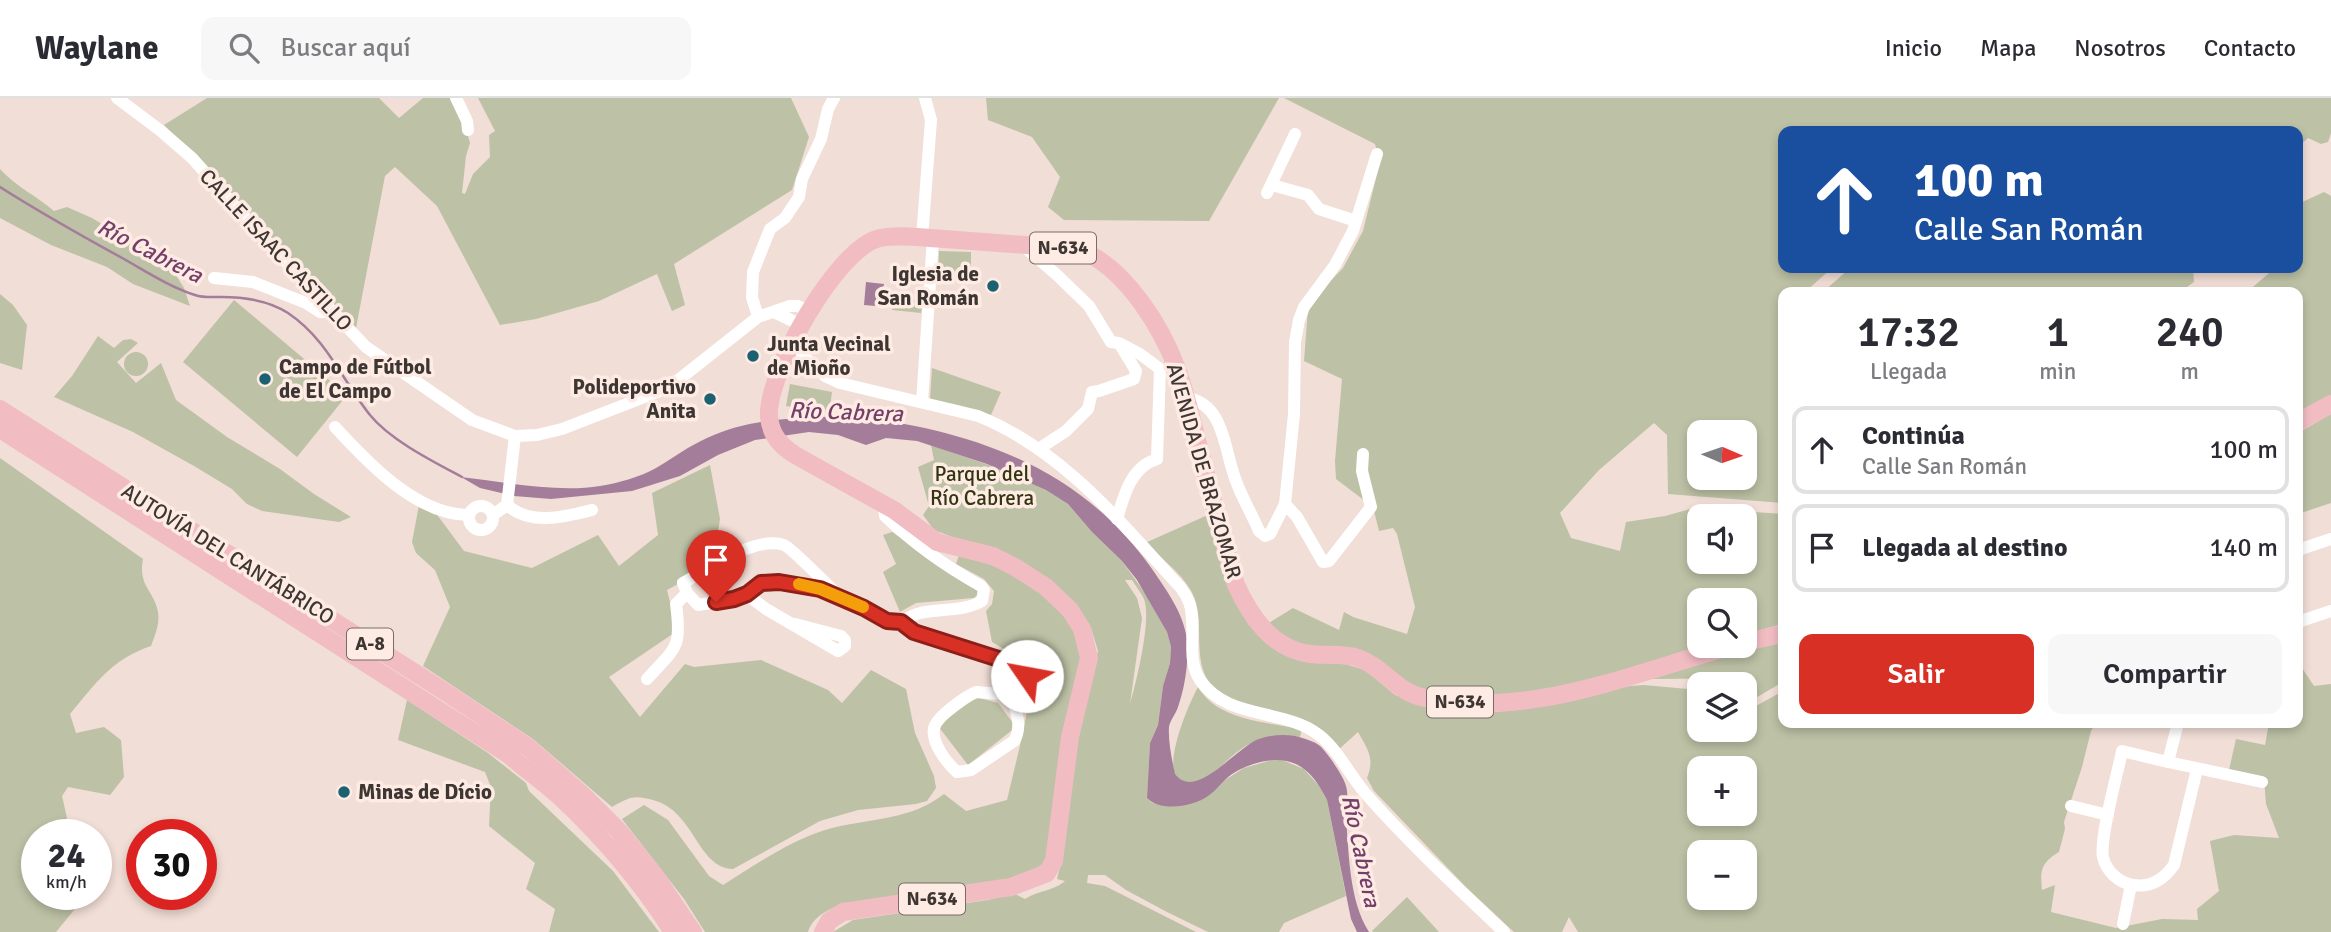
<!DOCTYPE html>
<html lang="es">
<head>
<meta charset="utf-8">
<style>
	body { margin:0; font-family:Signika,sans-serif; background:#f7f7f7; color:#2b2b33; height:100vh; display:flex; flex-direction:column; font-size:26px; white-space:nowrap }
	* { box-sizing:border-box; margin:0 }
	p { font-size:23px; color:#7c7c81 }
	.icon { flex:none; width:38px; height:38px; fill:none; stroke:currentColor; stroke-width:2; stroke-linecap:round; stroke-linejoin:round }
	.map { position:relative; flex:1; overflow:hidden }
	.sheet { position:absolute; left:1778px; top:189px; width:525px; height:441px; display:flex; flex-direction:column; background:#fff; border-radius:14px; box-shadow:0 4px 10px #0003 }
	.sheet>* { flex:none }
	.hud { position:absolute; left:1778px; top:28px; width:525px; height:147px; border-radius:14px; box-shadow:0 4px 10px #0003; background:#1a4fa0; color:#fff; overflow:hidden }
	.needle { width:46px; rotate:92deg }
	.tools { position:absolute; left:1687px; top:322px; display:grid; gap:14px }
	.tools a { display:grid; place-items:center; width:70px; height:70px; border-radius:14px; background:#fff; box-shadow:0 4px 10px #0003; font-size:35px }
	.speed { position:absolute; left:21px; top:721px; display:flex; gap:14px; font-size:35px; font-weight:700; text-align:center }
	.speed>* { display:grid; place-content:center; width:91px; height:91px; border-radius:50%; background:#fff; box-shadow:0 4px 10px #0003; line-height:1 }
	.speed small { font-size:18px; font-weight:400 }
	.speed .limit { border:10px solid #d22; background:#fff; color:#111 }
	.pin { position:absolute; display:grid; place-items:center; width:60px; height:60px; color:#fff; margin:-72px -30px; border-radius:50% 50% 50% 0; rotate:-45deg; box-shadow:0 0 7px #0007 }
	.pin .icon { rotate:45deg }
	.me { position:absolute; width:77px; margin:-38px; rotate:303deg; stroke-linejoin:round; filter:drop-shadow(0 0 5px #0008) }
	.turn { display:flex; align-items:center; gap:24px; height:147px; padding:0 21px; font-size:32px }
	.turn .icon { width:91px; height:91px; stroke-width:2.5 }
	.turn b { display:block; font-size:49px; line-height:60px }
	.eta { display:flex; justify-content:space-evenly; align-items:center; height:119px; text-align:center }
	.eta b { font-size:42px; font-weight:600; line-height:49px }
	.button { display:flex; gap:14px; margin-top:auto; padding:14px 21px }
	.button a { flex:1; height:80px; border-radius:14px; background:#d93025; color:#fff; font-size:28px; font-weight:600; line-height:80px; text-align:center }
	.button a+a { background:#f7f7f7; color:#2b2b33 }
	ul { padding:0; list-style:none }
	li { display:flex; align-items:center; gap:21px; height:88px; margin:0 14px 10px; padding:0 7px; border:4px solid #e1e1e2; border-radius:14px }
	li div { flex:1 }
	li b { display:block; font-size:26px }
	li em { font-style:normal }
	header { display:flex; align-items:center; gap:42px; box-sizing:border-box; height:98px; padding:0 35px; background:#fff; border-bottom:2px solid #e1e1e2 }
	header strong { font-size:33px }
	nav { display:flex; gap:38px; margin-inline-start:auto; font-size:24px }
	.search { width:490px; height:63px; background:#f7f7f7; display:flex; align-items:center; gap:18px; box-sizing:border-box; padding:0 24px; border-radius:14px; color:#7c7c81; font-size:26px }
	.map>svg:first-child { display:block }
	.green { fill:#bdc1a5; fill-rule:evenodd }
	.water { fill:#a47d9a }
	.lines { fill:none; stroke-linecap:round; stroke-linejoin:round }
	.stream { stroke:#a47d9a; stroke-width:2.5 }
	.minor { stroke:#fff; stroke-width:12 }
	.highway { stroke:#f1bdc3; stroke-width:18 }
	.route-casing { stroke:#8d1f18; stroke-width:18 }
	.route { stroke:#d93025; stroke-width:12 }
	.slow { stroke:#f59e0b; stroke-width:12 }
	.poi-dot { fill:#1c6172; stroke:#feebe3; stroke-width:2.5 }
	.labels { text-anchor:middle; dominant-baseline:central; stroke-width:7; stroke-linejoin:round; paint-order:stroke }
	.shield { fill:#feebe3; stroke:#776c68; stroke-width:2 }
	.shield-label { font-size:19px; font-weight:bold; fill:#3d3633 }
	.street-label { font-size:21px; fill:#3d3633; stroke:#feebe3 }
	.poi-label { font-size:21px; font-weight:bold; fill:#3d3633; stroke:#feebe3; text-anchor:start }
	.park-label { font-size:21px; fill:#313510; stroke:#feebe3 }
	.water-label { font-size:23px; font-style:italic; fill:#743f69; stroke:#feebe3 }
</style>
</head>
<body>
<header>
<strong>Waylane</strong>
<div class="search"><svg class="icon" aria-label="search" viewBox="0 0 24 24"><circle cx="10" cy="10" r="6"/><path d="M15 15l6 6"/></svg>Buscar aquí</div>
<nav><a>Inicio</a><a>Mapa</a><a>Nosotros</a><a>Contacto</a></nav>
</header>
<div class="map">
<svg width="2331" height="834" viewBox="0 0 2331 834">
	<rect width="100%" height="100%" fill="#f1ded6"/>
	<!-- green -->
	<g class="green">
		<polygon points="207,0 379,0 399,20 423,0 453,0 463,21 470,45 466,58 462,95 465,96 473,76 490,59 489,37 495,33 478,0 791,0 809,39 792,92 674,166 685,207 672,213 657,176 599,203 536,221 500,227 437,108 395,69 385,78 356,230 164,27"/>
		<polygon points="986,0 1279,0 1209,123 1064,122 1048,109 1060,79 1032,39 988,22"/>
		<path d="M1284 0H2331V35L2328 44 2321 46 2308 40 2298 49V33H1783V170H1832L1805 194H1783V405L1668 396 1667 337 1654 325 1599 372 1560 415 1571 440 1620 453 1626 424 1665 418 1694 410 1783 416V526L1745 536V502H1699V548H1706L1570 591 1514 600 1425 596 1370 560 1313 552 1264 528 1293 510 1339 532 1344 514 1353 519 1407 536 1415 509 1397 436 1393 430 1379 433 1373 409 1336 381 1335 363 1342 281 1304 263 1309 197 1321 193 1343 170 1363 133 1380 64 1375 46ZM1699 334H1745V380H1699ZM1699 418H1745V464H1699Z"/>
		<path d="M0 71C16 89 37 98 54 113L67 109 92 120 169 166 184 190 190 208 133 186 107 169 51 147 0 120Z"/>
		<polygon points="2324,94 2331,98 2331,298 2298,316 2298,194 2247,194 2275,170 2298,170 2298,106"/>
		<polygon points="939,153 971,154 971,178 938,177"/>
		<polygon points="1850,170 2193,170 2194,184 2180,194 1823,194"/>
		<polygon points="0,196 13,207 27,227 22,272 0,265"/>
		<polygon points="894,199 923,202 921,215 892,212"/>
		<polygon points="234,202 347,297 297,359 183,264"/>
		<polygon points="98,238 114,250 123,242 131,241 138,245 117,264 136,285 161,265 176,302 227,339 280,371 314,396 351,419 339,424 262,413 247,406 232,391 194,368 133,334 54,299 72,278"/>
		<circle cx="136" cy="266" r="12"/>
		<polygon points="932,270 1001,294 991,317 957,307 930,302"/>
		<polygon points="790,286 832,294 829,316 786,308"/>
		<polygon points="2331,316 2331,405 2298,416 2298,335"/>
		<path d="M931 347 1000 371 1046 392 1068 406 1092 434 1122 463 1154 508 1167 534 1171 549 1170 565 1163 588 1158 627 1150 645 1147 700 1152 705 1187 706 1244 670 1272 662H1282L1304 671 1319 688 1327 702 1346 798 1284 825 1279 834H1208L1167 814 1126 792 1105 777H1088L1087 785 1105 788 1196 834H833L853 822 988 802 1013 795 1025 801C1039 792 1054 793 1065 783L1057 781 1062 761 1074 645 1098 553 1091 530 1067 498 963 443 934 432 923 417 929 408 918 369 934 362ZM1125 482H1132C1136 488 1141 495 1144 501 1152 521 1136 585 1130 606L1142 520 1137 500Z"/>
		<path d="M0 360 143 461C138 489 154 492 158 514 160 526 155 537 151 548 112 561 96 585 70 616L76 635 104 629 121 642 124 679 110 697 68 689 62 698 67 720 63 737H37V796H83V801L56 834H0Z"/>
		<path d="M710 367 720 421 713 467 667 492 677 533 609 579 640 619 685 566 694 569 761 562 828 592 842 605 871 572 906 591 915 635 934 678 936 690 927 703 916 706 858 712 820 723 733 771C697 770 695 713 653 702 633 697 630 699 612 709L533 641 423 568 450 509 435 472 416 455 412 444 419 407 435 414 464 453 532 470 598 437 619 468 658 437 652 395Z"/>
		<path d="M1210 416 1235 503 1249 527 1272 546 1319 565 1345 566 1365 572 1395 597 1421 605 1501 613 1518 612 1630 588 1644 587 1699 592V632H1745V614L1783 593V625H2096L2091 633 2082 669 2064 724 2065 731 2059 754C2041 765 2040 772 2042 792L2055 787 2051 814 2116 830 2162 821 2198 822 2197 811 2219 793 2210 743 2234 737 2279 740 2266 706 2264 680 2229 672 2236 641 2265 647 2269 625H2298V564L2314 588 2331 586V834H1578L1569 819 1562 834H1514L1466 789 1374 693 1367 680C1375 660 1368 652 1358 634L1337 653C1329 644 1318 627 1307 623 1280 611 1244 615 1220 596 1185 568 1210 523 1190 491 1180 474 1160 459 1145 445ZM1699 670H1745V716H1699ZM1699 754H1745V800H1699Z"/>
		<polygon points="892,434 977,492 978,496 974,500 916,505 900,514 883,474 896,466 883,437"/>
		<path d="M959 457 1001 470 1036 490 1067 519 1082 553 1048 762C1017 788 970 789 932 794 903 798 874 802 845 806 830 810 813 818 808 834H705L684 801 622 721 644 707 668 722 709 778 723 787C758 765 792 741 832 730 872 720 911 722 944 696L966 713 1007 702 1023 635 1035 569 992 544 986 513 992 506 994 493 984 481 956 466Z"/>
		<polygon points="1783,543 1783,584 1745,606 1745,595 1754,591 1750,580 1651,581 1747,552"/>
		<path d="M1198 589C1218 623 1267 624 1302 631L1300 639C1273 635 1253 640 1231 659 1220 669 1207 683 1191 685 1151 690 1190 603 1198 589Z"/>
		<polygon points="976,599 998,605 1016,629 968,667 938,628"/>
		<polygon points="407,602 488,655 526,685 529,693 613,773 659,834 549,834 555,811 526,791 535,765 489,728 491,689 485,674 398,642"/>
		<polygon points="1407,799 1439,834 1373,834 1372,833"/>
	</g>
	<!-- water -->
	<g class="water">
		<polygon points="866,184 884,186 882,196 877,196 876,208 864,207"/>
		<path d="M849 318C969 331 1080 368 1152 471 1167 493 1183 514 1187 541 1189 563 1185 589 1178 609 1176 616 1170 622 1169 629 1168 643 1172 662 1175 676 1196 704 1236 649 1259 641 1271 637 1283 636 1295 638 1303 640 1314 643 1320 648 1327 654 1344 679 1346 688 1349 698 1346 710 1346 720 1349 756 1349 802 1369 834H1357L1351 821 1327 702C1321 691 1315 679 1304 671 1284 655 1252 663 1232 676 1223 682 1217 692 1208 698 1193 709 1160 714 1147 700L1150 645 1158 627 1163 588 1170 565 1171 549 1167 534 1137 482 1122 463 1092 434 1068 406 1046 392 987 366 917 343 886 340 866 347 838 337 809 334 755 342 718 357 680 378 632 393 551 401 514 398 480 390 461 379C504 384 558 395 600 388 619 385 640 379 656 370 673 360 689 348 707 340 752 319 801 320 849 318Z"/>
	</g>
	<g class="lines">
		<!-- stream -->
		<path class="stream" d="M0 89C41 115 82 138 124 161 147 174 170 189 195 197 203 200 213 199 221 199 245 199 268 202 288 215 327 241 342 282 370 317 390 342 434 364 462 379"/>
		<!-- minor -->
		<g class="minor">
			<polyline points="117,0 161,33 192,60 268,145 366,249 472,322 515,338 537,337 562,331 660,293 672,287 758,219 790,208 798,208 809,214"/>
			<polyline points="456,0 467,23 468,32"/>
			<polyline points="1272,87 1308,97 1319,111 1356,123"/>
			<polyline points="1267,95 1295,36"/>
			<polyline points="922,140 931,22 925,0"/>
			<polyline points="1028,147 1028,152 1057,177 1089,208 1111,244 1119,245 1136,273 1134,281 1099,293 1092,294 1088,311 1066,333 1040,350"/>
			<polyline points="214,180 253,184 306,205 320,214 333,214"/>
			<polyline points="774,214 795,224 799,231"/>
			<polyline points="758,219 752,199 753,174 770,131 785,120 799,99 802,81 821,41 828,11 834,0"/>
			<path d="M791 246 825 278 840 285 978 318C1063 352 1120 424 1181 490 1184 494 1187 499 1189 504 1198 528 1185 560 1200 582 1227 622 1284 610 1319 637 1338 652 1349 676 1365 695 1408 744 1457 789 1504 834"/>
			<path d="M1187 300C1225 306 1224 353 1236 383 1242 400 1252 416 1259 433L1265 438 1270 436 1285 406 1294 316 1295 244 1299 222 1304 209 1335 167 1353 133 1377 56"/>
			<polyline points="922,304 933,140"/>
			<path d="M335 329C368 365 417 417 469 417"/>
			<polyline points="1285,406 1297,419 1323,464 1329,463 1371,409 1362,373 1363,356"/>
			<polyline points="507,407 515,338"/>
			<circle cx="481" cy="420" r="12"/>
			<path d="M493 417 507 407C530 428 564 419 592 412"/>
			<path d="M1117 421C1124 397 1131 369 1157 361L1160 271 1140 256 1121 246"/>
			<polyline points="2298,452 2331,441"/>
			<polyline points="746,496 766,511 838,553 845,548 845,542 841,538 795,526"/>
			<path d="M840 499C830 490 792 450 784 447 756 437 707 471 683 485L687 495 698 507 734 501 746 496 761 485 779 484 820 491 865 510 894 525C904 524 911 517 920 515 940 510 964 514 982 503L984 492 981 488C947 469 913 445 885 418L884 407"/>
			<path d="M901 524C924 548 1022 552 1027 582L1022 594 1013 602"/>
			<polyline points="2298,524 2331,513"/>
			<path d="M647 581C676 549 682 551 676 506L687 495"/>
			<path d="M976 594 1000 596 1013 602C1017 616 1022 630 1014 643L971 672 957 674C947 665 931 645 934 630 937 618 965 599 976 594Z"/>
			<polyline points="2178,625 2168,664 2262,684"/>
			<path d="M2168 664 2122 653C2118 674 2099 741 2103 759 2106 773 2119 785 2133 787 2151 790 2164 781 2174 767L2197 671"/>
			<polyline points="2071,708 2108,717"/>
			<polyline points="2123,826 2131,787"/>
		</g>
		<!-- highway -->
		<g class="highway">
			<polyline points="0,311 450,597 528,649 585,699 619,733 656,779 693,834"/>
			<polyline points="2298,324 2331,306"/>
			<path d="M0 331 509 657C525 671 543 684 559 698 603 739 641 784 673 834"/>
			<polyline points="1745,544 1783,536"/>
			<path d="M823 834 829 823 843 814 1011 789 1047 775 1054 763 1070 639 1089 560 1082 531 1070 512 1046 489 1015 469 993 458 937 444 894 412 795 357C781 348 771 338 769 319 766 276 837 149 880 140 901 136 924 140 944 141 985 144 1026 147 1067 150 1074 151 1081 152 1087 155 1128 175 1162 230 1177 271 1188 301 1194 333 1203 364 1213 405 1224 446 1236 487 1251 519 1272 551 1310 556 1326 558 1343 555 1358 560 1382 568 1396 593 1421 599 1526 623 1632 575 1732 548"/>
		</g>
	</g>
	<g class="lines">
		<!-- route casing -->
		<g class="route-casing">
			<polyline id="route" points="716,504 734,501 747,496 761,485 779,484 820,491 864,510 887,523 901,524 914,534 1005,563 1020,569 1027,578"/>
		</g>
		<!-- route -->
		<use href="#route" class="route"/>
		<!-- slow -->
		<polyline class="slow" points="799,486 820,491 863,509"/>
	</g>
	<!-- markers -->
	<g class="poi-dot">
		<circle cx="993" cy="188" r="7"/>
		<circle cx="753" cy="258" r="7"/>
		<circle cx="265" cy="281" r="7"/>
		<circle cx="710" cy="301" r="7"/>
		<circle cx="344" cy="694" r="7"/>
	</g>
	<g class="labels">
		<!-- shield labels -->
		<g class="shield">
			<rect x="1030" y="134.5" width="66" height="31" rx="5"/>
			<rect x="347" y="530.5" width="46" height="31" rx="5"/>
			<rect x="1427" y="588.5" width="66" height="31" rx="5"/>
			<rect x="899" y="785.5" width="66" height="31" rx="5"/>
		</g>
		<g class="shield-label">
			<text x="1063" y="150">N-634</text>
			<text x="370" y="546">A-8</text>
			<text x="1460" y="604">N-634</text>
			<text x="932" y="801">N-634</text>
		</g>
		<!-- street labels -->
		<g class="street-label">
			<text transform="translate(276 152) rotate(47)">CALLE ISAAC CASTILLO</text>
			<text transform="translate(1204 373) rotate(74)">AVENIDA DE BRAZOMAR</text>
			<text transform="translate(228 456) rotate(32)">AUTOVÍA DEL CANTÁBRICO</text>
		</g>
		<!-- poi labels -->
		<g class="poi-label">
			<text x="979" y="176" text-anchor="end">Iglesia de<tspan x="979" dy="24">San Román</tspan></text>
			<text x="767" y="246">Junta Vecinal<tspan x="767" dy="24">de Mioño</tspan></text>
			<text x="279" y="269">Campo de Fútbol<tspan x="279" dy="24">de El Campo</tspan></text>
			<text x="696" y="289" text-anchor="end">Polideportivo<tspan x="696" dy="24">Anita</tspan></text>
			<text x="358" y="694">Minas de Dício</text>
		</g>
		<!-- park labels -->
		<g class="park-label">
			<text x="982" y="376">Parque del<tspan x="982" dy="24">Río Cabrera</tspan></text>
		</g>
		<!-- water labels -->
		<g class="water-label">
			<text transform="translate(150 153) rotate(27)">Río Cabrera</text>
			<text transform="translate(846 314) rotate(2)">Río Cabrera</text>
			<text transform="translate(1361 753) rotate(78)">Río Cabrera</text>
		</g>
	</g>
</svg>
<div class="tools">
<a><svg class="needle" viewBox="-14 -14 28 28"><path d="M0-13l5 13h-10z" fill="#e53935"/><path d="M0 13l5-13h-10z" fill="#7c7c81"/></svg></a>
<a><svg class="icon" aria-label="sound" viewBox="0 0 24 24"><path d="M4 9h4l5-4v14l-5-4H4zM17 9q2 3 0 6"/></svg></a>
<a><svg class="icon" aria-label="search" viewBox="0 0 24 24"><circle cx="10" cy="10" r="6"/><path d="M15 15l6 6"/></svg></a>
<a><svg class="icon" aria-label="layers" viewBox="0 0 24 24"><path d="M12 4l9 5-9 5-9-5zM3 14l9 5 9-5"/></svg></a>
<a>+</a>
<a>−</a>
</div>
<div class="speed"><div>24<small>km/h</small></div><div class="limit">30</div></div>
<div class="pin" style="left:716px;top:504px;background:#d93025"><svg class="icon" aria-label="arrive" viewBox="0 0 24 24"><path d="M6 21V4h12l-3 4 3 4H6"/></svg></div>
<svg class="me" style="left:1027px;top:578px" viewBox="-20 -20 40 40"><circle r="19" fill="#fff"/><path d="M0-13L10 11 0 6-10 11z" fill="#d93025"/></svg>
<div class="hud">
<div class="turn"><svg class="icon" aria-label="ahead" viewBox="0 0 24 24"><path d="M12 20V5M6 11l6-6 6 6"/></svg><div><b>100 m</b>Calle San Román</div></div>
</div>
<section class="sheet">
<div class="eta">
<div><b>17:32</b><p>Llegada</p></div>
<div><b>1</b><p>min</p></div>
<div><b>240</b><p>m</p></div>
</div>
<ul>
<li><svg class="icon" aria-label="ahead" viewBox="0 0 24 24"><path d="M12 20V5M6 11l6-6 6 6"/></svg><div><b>Continúa</b><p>Calle San Román</p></div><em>100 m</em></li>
<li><svg class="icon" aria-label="arrive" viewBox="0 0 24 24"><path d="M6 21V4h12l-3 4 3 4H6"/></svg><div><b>Llegada al destino</b></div><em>140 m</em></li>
</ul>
<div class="button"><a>Salir</a><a>Compartir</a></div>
</section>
</div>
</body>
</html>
